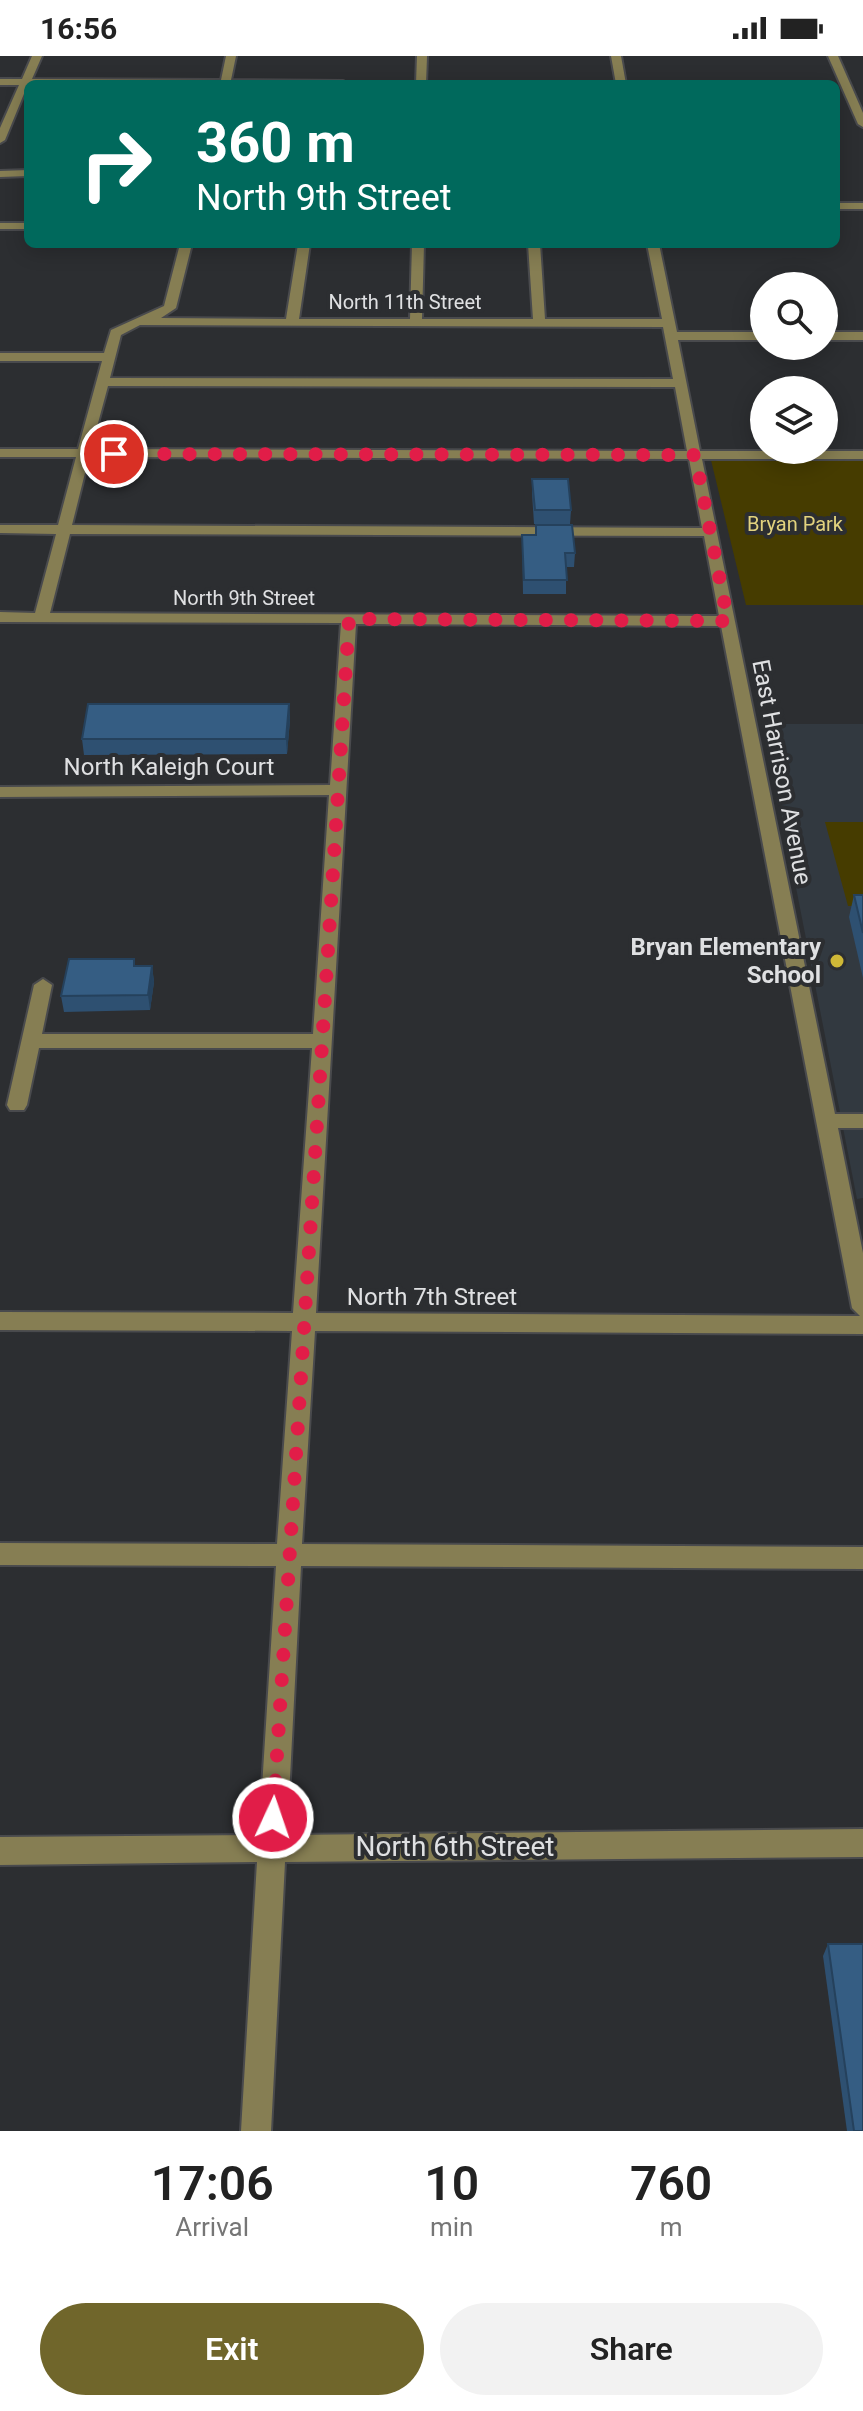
<!DOCTYPE html>
<html lang="en">
<head>
<meta charset="utf-8">
<style>
	body { margin:0; font-family:Roboto,sans-serif; background:#f2f2f2; color:#222; height:100vh; display:flex; flex-direction:column; font-size:30px; white-space:nowrap }
	* { box-sizing:border-box; margin:0 }
	p { font-size:26px; color:#767676 }
	.icon { flex:none; width:44px; height:44px; fill:none; stroke:currentColor; stroke-width:2; stroke-linecap:round; stroke-linejoin:round }
	.map { position:relative; height:2075px; overflow:hidden }
	.panel { display:flex; flex-direction:column; background:#fff; flex:1 }
	.panel>* { flex:none }
	.hud { position:absolute; left:24px; top:24px; width:816px; height:168px; border-radius:12px; box-shadow:0 4px 20px #0003; background:#00695c; color:#fff; overflow:hidden }
	.tools { position:absolute; left:750px; top:216px; display:grid; gap:16px }
	.tools a { display:grid; place-items:center; width:88px; height:88px; border-radius:50%; background:#fff; box-shadow:0 4px 20px #0003; font-size:40px }
	.pin { position:absolute; display:grid; place-items:center; width:68px; height:68px; color:#fff; margin:-34px; border:4px solid #fff; border-radius:50%; box-shadow:0 2px 8px #0007 }
	.me { position:absolute; width:88px; margin:-44px; rotate:3deg; stroke-linejoin:round; filter:drop-shadow(0 0 6px #0008) }
	.turn { display:flex; align-items:center; gap:28px; height:168px; padding:0 40px; font-size:36px }
	.turn .icon { width:104px; height:104px; stroke-width:2.5 }
	.turn b { display:block; font-size:56px; line-height:68px }
	.eta { display:flex; justify-content:space-evenly; align-items:center; height:136px; text-align:center }
	.eta b { font-size:48px; font-weight:600; line-height:56px }
	.button { display:flex; gap:16px; margin-top:auto; padding:16px 40px }
	.button a { flex:1; height:92px; border-radius:48px; background:#70662b; color:#fff; font-size:32px; font-weight:600; line-height:92px; text-align:center }
	.button a+a { background:#f2f2f2; color:#222 }
	.status { display:flex; justify-content:space-between; align-items:center; height:56px; padding:0 40px; background:#fff; direction:ltr }
	.status svg { height:22px; fill:currentColor }
	.map>svg:first-child { display:block }
	.built { fill:#323940 }
	.green { fill:#463c00 }
	.lines { fill:none; stroke-linecap:round; stroke-linejoin:round }
	.minor-casing { stroke:#494a4d; stroke-width:4 }
	.minor { fill:#867e53; fill-rule:evenodd }
	.wall { fill:#2e5071 }
	.shaded-wall { fill:#25415c }
	.building { fill:#355d83; stroke:#25415c; stroke-width:2 }
	.route { stroke:#e11d48; stroke-width:14; stroke-dasharray:0 25.2 }
	.poi-dot { fill:#cfb837; stroke:#2c2e31; stroke-width:3 }
	.labels { text-anchor:middle; dominant-baseline:central; stroke-width:8; stroke-linejoin:round; paint-order:stroke }
	.far-street-label { font-size:20px; fill:#dfe0e2; stroke:#2c2e31 }
	.far-park-label { font-size:20px; fill:#e2d27e; stroke:#2c2e31 }
	.street-label { font-size:24px; fill:#dfe0e2; stroke:#2c2e31 }
	.poi-label { font-size:24px; font-weight:bold; fill:#dfe0e2; stroke:#2c2e31; text-anchor:end }
	.near-street-label { font-size:28px; fill:#dfe0e2; stroke:#2c2e31 }
</style>
</head>
<body>
<div class="status"><b>16:56</b><svg viewBox="0 0 49 12"><path d="M0 12V9h3v3zM5 12V6h3v6zM10 12V3h3v9zM15 12V0h3v12zM26 1h20v11H26zM47 4h2v5h-2z"/></svg></div>
<div class="map">
<svg width="863" height="2075" viewBox="0 0 863 2075">
	<rect width="100%" height="100%" fill="#2c2e31"/>
	<!-- built -->
	<polygon class="built" points="764,668 863,668 863,1142 857,1143"/>
	<!-- green -->
	<g class="green">
		<polygon points="863,399 863,549 746,549 710,400"/>
		<polygon points="825,766 863,766 863,850 848,850"/>
	</g>
	<g class="lines">
		<!-- minor casing -->
		<g class="minor-casing">
			<g id="minor">
				<polygon points="32,0 42,0 32,23 221,24 226,0 236,0 231,24 343,25 348,28 28,28 5,84 0,87 0,72 19,29 0,29 0,23 22,23"/>
				<polygon points="417,0 427,0 426,28 416,28"/>
				<polygon points="611,0 621,0 626,28 616,28"/>
				<polygon points="828,0 838,0 863,57 863,71 858,68"/>
				<polygon points="28,114 28,120 0,121 0,115"/>
				<rect x="836" y="147" width="27" height="6"/>
				<rect x="0" y="167" width="28" height="6"/>
				<path d="M180 188H192L176 252 161 262 286 263 298 188H310L299 263H410L412 188H424L422 263H533L528 188H540L545 263H662L647 188H659L677 276H764V284H678L700 395H863V403H702L835 1058H863V1072H838L863 1197V1278L315 1275 302 1488 863 1491V1513L301 1510 287 1779 863 1773V1801L285 1806 271 2075H241L257 1806 0 1809V1781L259 1779 276 1510 0 1509V1487L277 1488 292 1275 0 1274V1256L293 1257 312 992H39L27 1049 24 1054H10L7 1049 34 929 43 923 52 929 42 978H313L329 739 0 741V731L330 729 341 567 0 566V556L35 557 56 478 0 477V469H58L76 401H0V393H78L102 305H0V297H104L111 274 164 250ZM140 269 663 271 673 323 110 322 121 279ZM108 330 675 331 687 395 91 393ZM89 401 689 403 702 472 72 469ZM70 478 704 480 719 560 50 557ZM356 568 721 570 852 1252 860 1260 316 1257Z"/>
				<rect x="824" y="276" width="39" height="8"/>
			</g>
		</g>
		<!-- minor -->
		<use href="#minor" class="minor"/>
	</g>
	<!-- wall -->
	<g class="wall">
		<polygon points="532,423 571,454 570,468 534,468 532,437"/>
		<polygon points="536,469 575,497 574,511 566,511 566,538 523,538 522,479 535,479"/>
		<polygon points="289,648 290,664 287,698 84,699 82,683"/>
		<polygon points="854,839 863,839 863,922 849,861"/>
		<polygon points="135,910 152,910 154,926 150,954 64,956 61,940"/>
		<polygon points="828,1888 863,2075 847,2075 823,1900"/>
	</g>
	<!-- shaded-wall -->
	<g class="shaded-wall">
		<polygon points="289,648 290,664 287,698 286,683"/>
		<polygon points="152,910 154,926 150,954 148,939"/>
	</g>
	<!-- building -->
	<g class="building">
		<polygon points="532,423 568,423 571,454 535,454"/>
		<polygon points="536,469 572,469 575,497 565,497 567,524 524,524 522,479 536,479"/>
		<polygon points="88,648 289,648 286,683 82,683"/>
		<polygon points="854,839 863,839 863,877"/>
		<polygon points="69,903 134,903 134,910 152,910 148,939 61,940"/>
		<polygon points="828,1888 863,1888 863,2075 854,2075"/>
	</g>
	<g class="lines">
		<!-- route -->
		<polyline class="route" points="114,398 695,399 728,565 349,563 273,1762"/>
	</g>
	<!-- markers -->
	<circle class="poi-dot" cx="837" cy="905" r="8"/>
	<g class="labels">
		<!-- far-street labels -->
		<g class="far-street-label">
			<text x="405" y="246">North 11th Street</text>
			<text x="244" y="542">North 9th Street</text>
		</g>
		<!-- far-park labels -->
		<g class="far-park-label">
			<text x="795" y="468">Bryan Park</text>
		</g>
		<!-- street labels -->
		<g class="street-label">
			<text x="169" y="711">North Kaleigh Court</text>
			<text transform="translate(782 716) rotate(79)">East Harrison Avenue</text>
			<text x="432" y="1241">North 7th Street</text>
		</g>
		<!-- poi labels -->
		<g class="poi-label">
			<text x="821" y="891">Bryan Elementary<tspan x="821" dy="28">School</tspan></text>
		</g>
		<!-- near-street labels -->
		<g class="near-street-label">
			<text x="455" y="1790">North 6th Street</text>
		</g>
	</g>
</svg>
<div class="tools">
<a><svg class="icon" aria-label="search" viewBox="0 0 24 24"><circle cx="10" cy="10" r="6"/><path d="M15 15l6 6"/></svg></a>
<a><svg class="icon" aria-label="layers" viewBox="0 0 24 24"><path d="M12 4l9 5-9 5-9-5zM3 14l9 5 9-5"/></svg></a>
</div>
<div class="pin" style="left:114px;top:398px;background:#d93025"><svg class="icon" aria-label="arrive" viewBox="0 0 24 24"><path d="M6 21V4h12l-3 4 3 4H6"/></svg></div>
<svg class="me" style="left:273px;top:1762px" viewBox="-20 -20 40 40"><circle r="17" fill="#e11d48" stroke="#fff" stroke-width="3"/><path d="M0-11L8 9 0 5-8 9z" fill="#fff"/></svg>
<div class="hud">
<div class="turn"><svg class="icon" aria-label="right" viewBox="0 0 24 24"><path d="M7 20v-9h11M14 6l5 5-5 5"/></svg><div><b>360 m</b>North 9th Street</div></div>
</div>
</div>
<section class="panel">
<div class="eta">
<div><b>17:06</b><p>Arrival</p></div>
<div><b>10</b><p>min</p></div>
<div><b>760</b><p>m</p></div>
</div>
<div class="button"><a>Exit</a><a>Share</a></div>
</section>
</body>
</html>
